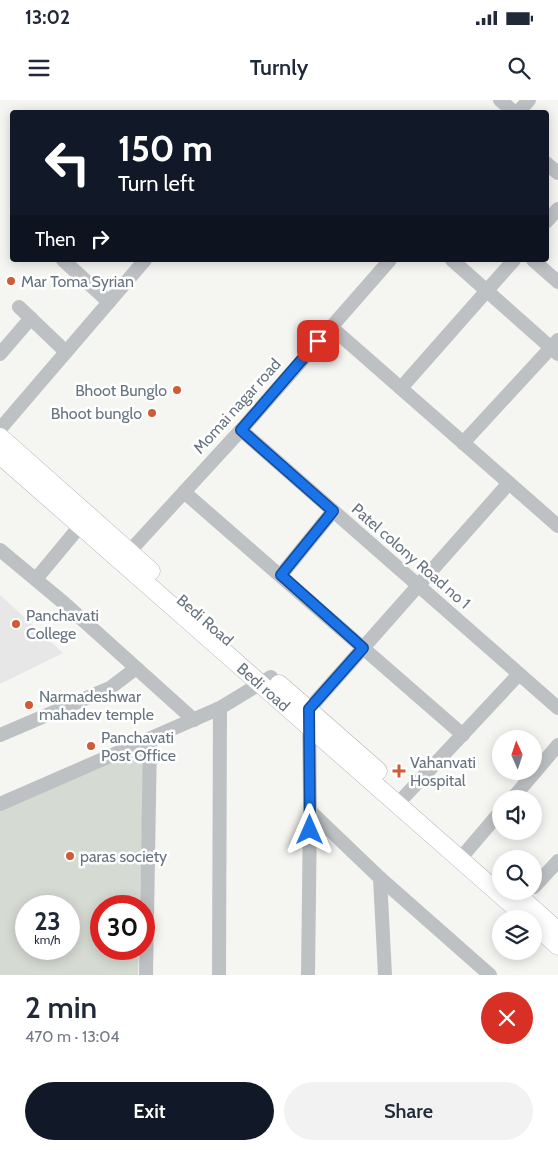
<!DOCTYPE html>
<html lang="en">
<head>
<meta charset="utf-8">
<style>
	body { margin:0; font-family:Cabin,sans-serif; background:#f2f2f3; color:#1f2937; height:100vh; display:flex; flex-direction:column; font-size:19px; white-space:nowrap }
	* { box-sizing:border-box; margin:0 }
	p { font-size:16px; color:#747a83 }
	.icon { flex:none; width:28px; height:28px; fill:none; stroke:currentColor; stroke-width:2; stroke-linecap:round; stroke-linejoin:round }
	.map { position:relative; height:875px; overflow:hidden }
	.sheet { display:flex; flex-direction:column; background:#fff; flex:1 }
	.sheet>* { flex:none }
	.top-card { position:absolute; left:10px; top:10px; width:539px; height:152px; border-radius:5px; box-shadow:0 2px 12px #0003; background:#111827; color:#fff; overflow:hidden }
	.needle { width:32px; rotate:357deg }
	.fabs { position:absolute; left:492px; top:630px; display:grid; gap:10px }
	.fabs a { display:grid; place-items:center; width:50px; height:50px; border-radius:50%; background:#fff; box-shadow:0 2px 12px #0003; font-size:25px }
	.speed { position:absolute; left:15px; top:795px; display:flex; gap:10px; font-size:25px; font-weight:700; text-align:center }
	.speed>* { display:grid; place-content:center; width:65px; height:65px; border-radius:50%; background:#fff; box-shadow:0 2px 12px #0003; line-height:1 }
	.speed small { font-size:12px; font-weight:400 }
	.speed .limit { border:8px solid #d22; background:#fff; color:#111 }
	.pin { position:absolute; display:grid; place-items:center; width:42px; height:42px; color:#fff; margin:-21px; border-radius:10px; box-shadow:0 2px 8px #0006 }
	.me { position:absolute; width:55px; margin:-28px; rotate:0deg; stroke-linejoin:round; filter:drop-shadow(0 0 4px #0008) }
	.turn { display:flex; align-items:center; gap:18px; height:105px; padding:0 25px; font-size:22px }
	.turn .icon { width:65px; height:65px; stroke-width:2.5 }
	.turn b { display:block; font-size:35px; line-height:42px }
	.then { display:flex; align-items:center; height:48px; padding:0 25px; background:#0003; gap:10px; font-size:19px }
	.round { display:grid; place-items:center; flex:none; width:52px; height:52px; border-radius:26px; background:#f2f2f3 }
	.summary { display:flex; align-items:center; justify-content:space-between; height:85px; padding:0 25px }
	h1 { font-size:30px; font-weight:600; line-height:38px }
	.action { display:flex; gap:10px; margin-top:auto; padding:10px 25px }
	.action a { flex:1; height:58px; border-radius:30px; background:#111827; color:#fff; font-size:20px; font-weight:600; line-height:58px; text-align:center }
	.action a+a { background:#f2f2f3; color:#1f2937 }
	.status { display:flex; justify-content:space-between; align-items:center; height:35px; padding:0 25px; background:#fff; direction:ltr }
	.status svg { height:14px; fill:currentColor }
	header { display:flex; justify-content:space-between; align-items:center; height:65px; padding:0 25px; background:#fff; font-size:22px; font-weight:600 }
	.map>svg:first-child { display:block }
	.built { fill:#e6e7e6 }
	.green { fill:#d5dad2; fill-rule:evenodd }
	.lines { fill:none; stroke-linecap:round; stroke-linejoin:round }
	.major-casing { stroke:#b1b5b8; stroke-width:19 }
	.minor { stroke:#bdc1c4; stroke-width:14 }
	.major { stroke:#fff; stroke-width:18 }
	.route-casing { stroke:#114b97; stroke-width:12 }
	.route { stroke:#1a73e8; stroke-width:9 }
	.poi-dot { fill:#d15b37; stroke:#fff; stroke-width:2 }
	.labels { text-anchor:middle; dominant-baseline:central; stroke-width:5; stroke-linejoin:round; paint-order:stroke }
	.poi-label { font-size:16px; fill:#687580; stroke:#fff; text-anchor:start }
	.street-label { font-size:16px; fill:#687580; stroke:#fff }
</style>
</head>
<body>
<div class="status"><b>13:02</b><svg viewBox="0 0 49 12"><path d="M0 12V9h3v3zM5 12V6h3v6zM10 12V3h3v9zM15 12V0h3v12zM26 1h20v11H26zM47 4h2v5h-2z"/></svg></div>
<header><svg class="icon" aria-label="menu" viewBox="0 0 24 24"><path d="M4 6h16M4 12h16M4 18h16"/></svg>Turnly<svg class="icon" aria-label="search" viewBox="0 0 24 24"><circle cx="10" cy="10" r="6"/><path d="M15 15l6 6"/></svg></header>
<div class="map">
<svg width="558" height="875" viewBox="0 0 558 875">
	<rect width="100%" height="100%" fill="#f5f5f2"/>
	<!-- built -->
	<polygon class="built" points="0,495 63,553 0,584"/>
	<!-- green -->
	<path class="green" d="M144 643 140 806H101V849H139L138 875H0V706ZM26 806H69V849H26Z"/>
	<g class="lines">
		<!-- major casing -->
		<g class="major-casing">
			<g id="major">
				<polyline points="0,337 151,471"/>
				<path id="s1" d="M0 355 528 819"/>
				<polyline points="279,584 378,671"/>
				<polyline points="521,798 558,831"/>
				<polyline points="536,826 558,846"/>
			</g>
		</g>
		<!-- minor -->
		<g class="minor">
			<polyline points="500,0 514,12"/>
			<polyline points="518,12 529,0"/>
			<polyline points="546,63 558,73"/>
			<polyline points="546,122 558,109"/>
			<polyline points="63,160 109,202"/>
			<polyline points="452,160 558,254"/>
			<polyline points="533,160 558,182"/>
			<polyline points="19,207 66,252"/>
			<polyline points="331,227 558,426"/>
			<polyline points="0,254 31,218"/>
			<polyline points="401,288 514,160"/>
			<polyline points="0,329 145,160"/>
			<polyline points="241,330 558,608"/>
			<polyline points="463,343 558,240"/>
			<polyline points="184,392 463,635"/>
			<polyline points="0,450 64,503 194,620"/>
			<polyline points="129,452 241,330 390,160"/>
			<polyline points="281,475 333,411"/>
			<polyline points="36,479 80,426"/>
			<polyline points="0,635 110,588 135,569"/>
			<polyline points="405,696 519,574"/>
			<polyline points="512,699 558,645"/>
			<polyline points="0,704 220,608 271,577"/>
			<polyline points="310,711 380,778 490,875"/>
			<polyline points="460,759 501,711"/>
			<polyline points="380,778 385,875"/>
			<polyline points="534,787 558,761"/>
			<polyline points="146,875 150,640"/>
			<polyline points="219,875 220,608"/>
			<polyline points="308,875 310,711 309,609 509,383"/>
		</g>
		<!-- major -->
		<use href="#major" class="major"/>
	</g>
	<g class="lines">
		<!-- route casing -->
		<g class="route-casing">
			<polyline id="route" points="310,730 309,609 363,548 281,475 333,411 241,330 318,241"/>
		</g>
		<!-- route -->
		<use href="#route" class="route"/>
	</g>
	<!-- markers -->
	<g class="poi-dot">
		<circle cx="11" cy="181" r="5"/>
		<circle cx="177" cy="290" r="5"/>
		<circle cx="152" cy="313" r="5"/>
		<circle cx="16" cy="524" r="5"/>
		<circle cx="29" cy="605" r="5"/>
		<circle cx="91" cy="646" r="5"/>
		<path d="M396.5 663.5h5v5h5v5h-5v5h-5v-5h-5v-5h5z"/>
		<circle cx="70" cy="756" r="5"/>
	</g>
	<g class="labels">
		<!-- poi labels -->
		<g class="poi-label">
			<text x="21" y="181">Mar Toma Syrian</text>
			<text x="167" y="290" text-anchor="end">Bhoot Bunglo</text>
			<text x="142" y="313" text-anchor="end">Bhoot bunglo</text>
			<text x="26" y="515">Panchavati<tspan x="26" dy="18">College</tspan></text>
			<text x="39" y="596">Narmadeshwar<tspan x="39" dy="18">mahadev temple</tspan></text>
			<text x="101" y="637">Panchavati<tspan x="101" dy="18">Post Office</tspan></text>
			<text x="410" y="662">Vahanvati<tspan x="410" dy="18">Hospital</tspan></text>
			<text x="80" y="756">paras society</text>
		</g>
		<!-- street labels -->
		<g class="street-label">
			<text transform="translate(237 306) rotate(-48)">Momai nagar road</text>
			<text transform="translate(411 456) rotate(41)">Patel colony Road no 1</text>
			<text transform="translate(205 520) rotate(41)">Bedi Road</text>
			<text stroke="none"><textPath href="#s1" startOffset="351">Bedi road</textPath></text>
		</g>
	</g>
</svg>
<div class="fabs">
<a><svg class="needle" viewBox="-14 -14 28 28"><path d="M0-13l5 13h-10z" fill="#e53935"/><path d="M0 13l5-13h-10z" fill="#747a83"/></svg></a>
<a><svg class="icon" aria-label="sound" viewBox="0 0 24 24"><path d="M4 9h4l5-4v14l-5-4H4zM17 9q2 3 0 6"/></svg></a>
<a><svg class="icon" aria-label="search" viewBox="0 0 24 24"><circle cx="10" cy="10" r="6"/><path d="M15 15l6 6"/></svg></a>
<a><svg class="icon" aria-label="layers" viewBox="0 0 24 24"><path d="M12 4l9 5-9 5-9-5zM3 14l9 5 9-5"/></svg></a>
</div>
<div class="speed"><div>23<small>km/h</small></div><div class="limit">30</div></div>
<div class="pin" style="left:318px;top:241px;background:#d93025"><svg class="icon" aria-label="arrive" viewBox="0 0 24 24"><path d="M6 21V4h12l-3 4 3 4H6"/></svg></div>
<svg class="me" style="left:310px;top:730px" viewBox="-20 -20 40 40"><path d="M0-17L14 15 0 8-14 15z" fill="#1a73e8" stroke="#fff" stroke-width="4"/></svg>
<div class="top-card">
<div class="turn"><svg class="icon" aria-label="left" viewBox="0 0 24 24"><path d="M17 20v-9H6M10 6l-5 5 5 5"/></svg><div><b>150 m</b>Turn left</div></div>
<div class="then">Then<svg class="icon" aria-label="right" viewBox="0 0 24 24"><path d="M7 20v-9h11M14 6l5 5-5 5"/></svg></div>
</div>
</div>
<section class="sheet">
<div class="summary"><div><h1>2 min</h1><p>470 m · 13:04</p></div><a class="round" style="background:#d93025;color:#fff"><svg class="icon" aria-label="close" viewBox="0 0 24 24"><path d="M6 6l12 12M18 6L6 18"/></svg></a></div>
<div class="action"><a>Exit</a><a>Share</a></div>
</section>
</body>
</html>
